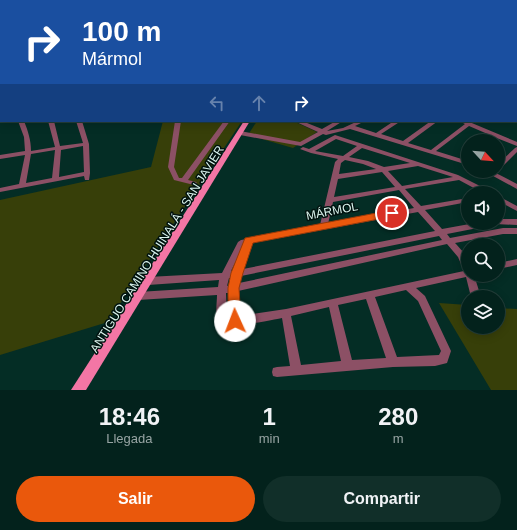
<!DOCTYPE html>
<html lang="es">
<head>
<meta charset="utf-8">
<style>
	body { margin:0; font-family:Arial,sans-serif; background:#112f29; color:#f1f3f6; height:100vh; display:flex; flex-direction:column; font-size:15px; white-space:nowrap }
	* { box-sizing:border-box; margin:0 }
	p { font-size:13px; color:#97a4a3 }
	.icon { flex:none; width:22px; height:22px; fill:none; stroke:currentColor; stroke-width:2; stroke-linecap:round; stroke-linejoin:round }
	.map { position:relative; height:390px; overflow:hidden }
	.side { display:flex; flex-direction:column; background:#03221c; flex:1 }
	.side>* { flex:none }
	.banner { position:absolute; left:0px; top:0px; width:517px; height:122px; box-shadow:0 2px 10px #0003,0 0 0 1px #243f3b; background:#1a4fa0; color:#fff; overflow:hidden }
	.needle { width:26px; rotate:116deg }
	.fabs { position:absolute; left:461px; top:134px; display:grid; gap:8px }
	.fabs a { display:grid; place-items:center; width:44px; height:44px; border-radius:50%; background:#03221c; box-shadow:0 2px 10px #0003,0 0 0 1px #243f3b; font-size:20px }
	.pin { position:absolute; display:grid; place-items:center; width:34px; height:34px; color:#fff; margin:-17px; border:2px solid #fff; border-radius:50%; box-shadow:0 1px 4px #0007 }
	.me { position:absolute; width:44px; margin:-22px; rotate:358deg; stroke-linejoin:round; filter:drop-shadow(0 0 3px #0008) }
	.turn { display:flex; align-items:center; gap:14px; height:84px; padding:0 16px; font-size:18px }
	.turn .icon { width:52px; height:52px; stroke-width:2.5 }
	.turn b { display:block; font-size:28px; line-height:34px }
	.lanes { display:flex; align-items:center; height:38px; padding:0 16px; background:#0003; justify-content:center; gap:20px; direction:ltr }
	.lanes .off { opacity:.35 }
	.eta { display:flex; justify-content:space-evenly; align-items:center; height:68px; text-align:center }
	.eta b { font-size:24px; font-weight:700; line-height:28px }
	.primary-button { display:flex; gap:8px; margin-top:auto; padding:8px 16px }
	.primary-button a { flex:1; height:46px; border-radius:24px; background:#ea580c; color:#fff; font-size:16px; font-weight:700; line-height:46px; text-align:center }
	.primary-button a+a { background:#112f29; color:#f1f3f6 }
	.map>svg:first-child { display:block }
	.green { fill:#373f09 }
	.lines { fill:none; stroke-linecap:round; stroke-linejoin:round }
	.minor { fill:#8c5065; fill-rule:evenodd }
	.major { fill:#f376a5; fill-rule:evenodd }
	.route { fill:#ea580c; stroke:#983908 }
	.labels { text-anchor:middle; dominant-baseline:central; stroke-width:3; stroke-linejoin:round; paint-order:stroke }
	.street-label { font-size:12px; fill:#dbf5ee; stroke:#01120f }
</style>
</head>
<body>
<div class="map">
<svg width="517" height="390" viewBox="0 0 517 390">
	<rect width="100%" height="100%" fill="#042d25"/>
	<!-- green -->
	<g class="green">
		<polygon points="163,121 242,121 108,322 0,355 0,200 151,167"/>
		<polygon points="257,121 293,121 317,132 293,148 248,135"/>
		<polygon points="439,303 468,305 468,327 498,327 498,308 517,309 517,390 491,390"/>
	</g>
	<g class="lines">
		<!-- minor -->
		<g class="minor">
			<polygon points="236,0 252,0 235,1"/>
			<rect x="291" y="0" width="2" height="1"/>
			<polygon points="516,5 517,5 516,8"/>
			<rect x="516" y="14" width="1" height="3"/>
			<rect x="516" y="55" width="1" height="2"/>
			<rect x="516" y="83" width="1" height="2"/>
			<rect x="0" y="98" width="1" height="2"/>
			<rect x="516" y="98" width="1" height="3"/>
			<path d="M18 121H24C28 131 31 140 31 151L55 147 48 121H54L60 146 83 143 76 121H82L89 144 90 173 89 180H85L84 176 0 192V188L19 184 25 155 0 159V155L25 151 24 137ZM83 146 84 172 59 177 61 150ZM55 150 52 178 26 183 31 154Z"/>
			<polygon points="175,121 181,121 174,167 179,178 182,178 224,121 230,121 188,180 196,182 197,183 196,184 194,185 174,180 168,167"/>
			<polygon points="294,121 302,121 322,129 336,121 343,121 327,131 343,128 358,121 365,121 355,126 376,133 394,121 401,121 381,134 403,141 431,121 438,121 408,143 431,150 465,124 459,121 467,121 517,142 517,146 494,137 489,141 483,141 490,135 469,126 436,151 468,161 468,165 350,129 326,135 323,134 301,146 240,135 237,133 240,131 300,142 318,132"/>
			<path d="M335 135 458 175 490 191 491 193H483L459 180 405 189 421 206 468 198V202L425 210 442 229 475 223H492L491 225 488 226 447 234 450 238 503 228H517V234H503L455 243C467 256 468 257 468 275H474L481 297H471L466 277 416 288 425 296 451 351 447 363 435 366 393 367 277 377 273 376 272 372 273 368 277 367 290 366 282 318C271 320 224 331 218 320 215 314 217 302 217 295L138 300 135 299 133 296 135 293 138 292 218 287 219 280 148 285 145 283 144 281 145 279 148 277 222 273 238 242 241 240 320 225 335 162 338 159 311 153 300 149 303 147 309 149ZM336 139 357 146 343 156 315 151ZM362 148 410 163 384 167 368 161 349 157ZM345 160 363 164 376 169 339 174 341 163ZM418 166 453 177 402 186 388 171ZM382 172 395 187 334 197 338 179ZM399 190 414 208 328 224 333 202ZM418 212 435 231 243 269 252 243ZM439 236 442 240 239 283 241 276ZM447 244 458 257 464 271 286 309 240 316 238 291ZM241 251 234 270 231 271ZM229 278H231L229 285 227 286ZM406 290 418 301 441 351 439 355 397 357 375 297ZM226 293H229L230 316H227ZM366 299 386 358 352 360 338 305ZM329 307 341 361 301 365 291 316Z"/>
			<polygon points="517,147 517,152 500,169 498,170 498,164 515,148"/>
			<polygon points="484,171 492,171 517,184 517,189"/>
			<polygon points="498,196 517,206 517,211 498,201"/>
			<polygon points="498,219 517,219 517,225 495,224 495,223 498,223"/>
			<polygon points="517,259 517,265 498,269 498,263"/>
		</g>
		<!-- major -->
		<g class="major">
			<rect x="516" y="19" width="1" height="3"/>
			<rect x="0" y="66" width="1" height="4"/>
			<polygon points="244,121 250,121 86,390 71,390"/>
		</g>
	</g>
	<!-- route -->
	<polygon class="route" points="392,210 396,213 395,216 253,243 243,273 239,288 241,321 239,324 235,326 230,324 228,321 228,288 231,273 245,238"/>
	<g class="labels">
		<!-- street labels -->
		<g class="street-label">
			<text transform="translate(332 211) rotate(-11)">MÁRMOL</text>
			<text transform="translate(157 249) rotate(-58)">ANTIGUO CAMINO HUINALÁ - SAN JAVIER</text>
		</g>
	</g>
</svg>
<div class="fabs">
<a><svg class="needle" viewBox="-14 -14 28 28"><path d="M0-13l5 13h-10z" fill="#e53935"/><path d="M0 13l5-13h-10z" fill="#97a4a3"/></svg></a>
<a><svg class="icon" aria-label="sound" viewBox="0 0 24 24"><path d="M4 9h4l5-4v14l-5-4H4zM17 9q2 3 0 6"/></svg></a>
<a><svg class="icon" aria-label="search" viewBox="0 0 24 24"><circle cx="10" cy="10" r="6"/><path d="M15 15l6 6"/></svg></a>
<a><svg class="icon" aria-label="layers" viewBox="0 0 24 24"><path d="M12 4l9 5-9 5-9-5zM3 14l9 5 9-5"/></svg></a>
</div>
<div class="pin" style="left:392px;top:213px;background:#d93025"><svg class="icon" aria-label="arrive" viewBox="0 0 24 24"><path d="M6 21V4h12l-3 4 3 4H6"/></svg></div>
<svg class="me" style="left:235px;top:321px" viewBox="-20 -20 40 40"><circle r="19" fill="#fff"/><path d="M0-13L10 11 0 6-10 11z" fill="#ea580c"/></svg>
<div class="banner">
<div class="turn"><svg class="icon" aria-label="right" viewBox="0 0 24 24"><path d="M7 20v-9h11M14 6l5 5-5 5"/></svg><div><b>100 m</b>Mármol</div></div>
<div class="lanes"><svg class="icon off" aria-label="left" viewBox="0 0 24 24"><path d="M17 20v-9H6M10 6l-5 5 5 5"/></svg><svg class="icon off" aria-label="ahead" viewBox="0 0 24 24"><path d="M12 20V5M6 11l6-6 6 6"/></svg><svg class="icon" aria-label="right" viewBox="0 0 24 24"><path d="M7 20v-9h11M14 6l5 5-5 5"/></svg></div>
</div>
</div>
<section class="side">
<div class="eta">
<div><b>18:46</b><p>Llegada</p></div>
<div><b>1</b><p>min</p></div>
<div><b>280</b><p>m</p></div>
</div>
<div class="primary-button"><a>Salir</a><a>Compartir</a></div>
</section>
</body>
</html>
